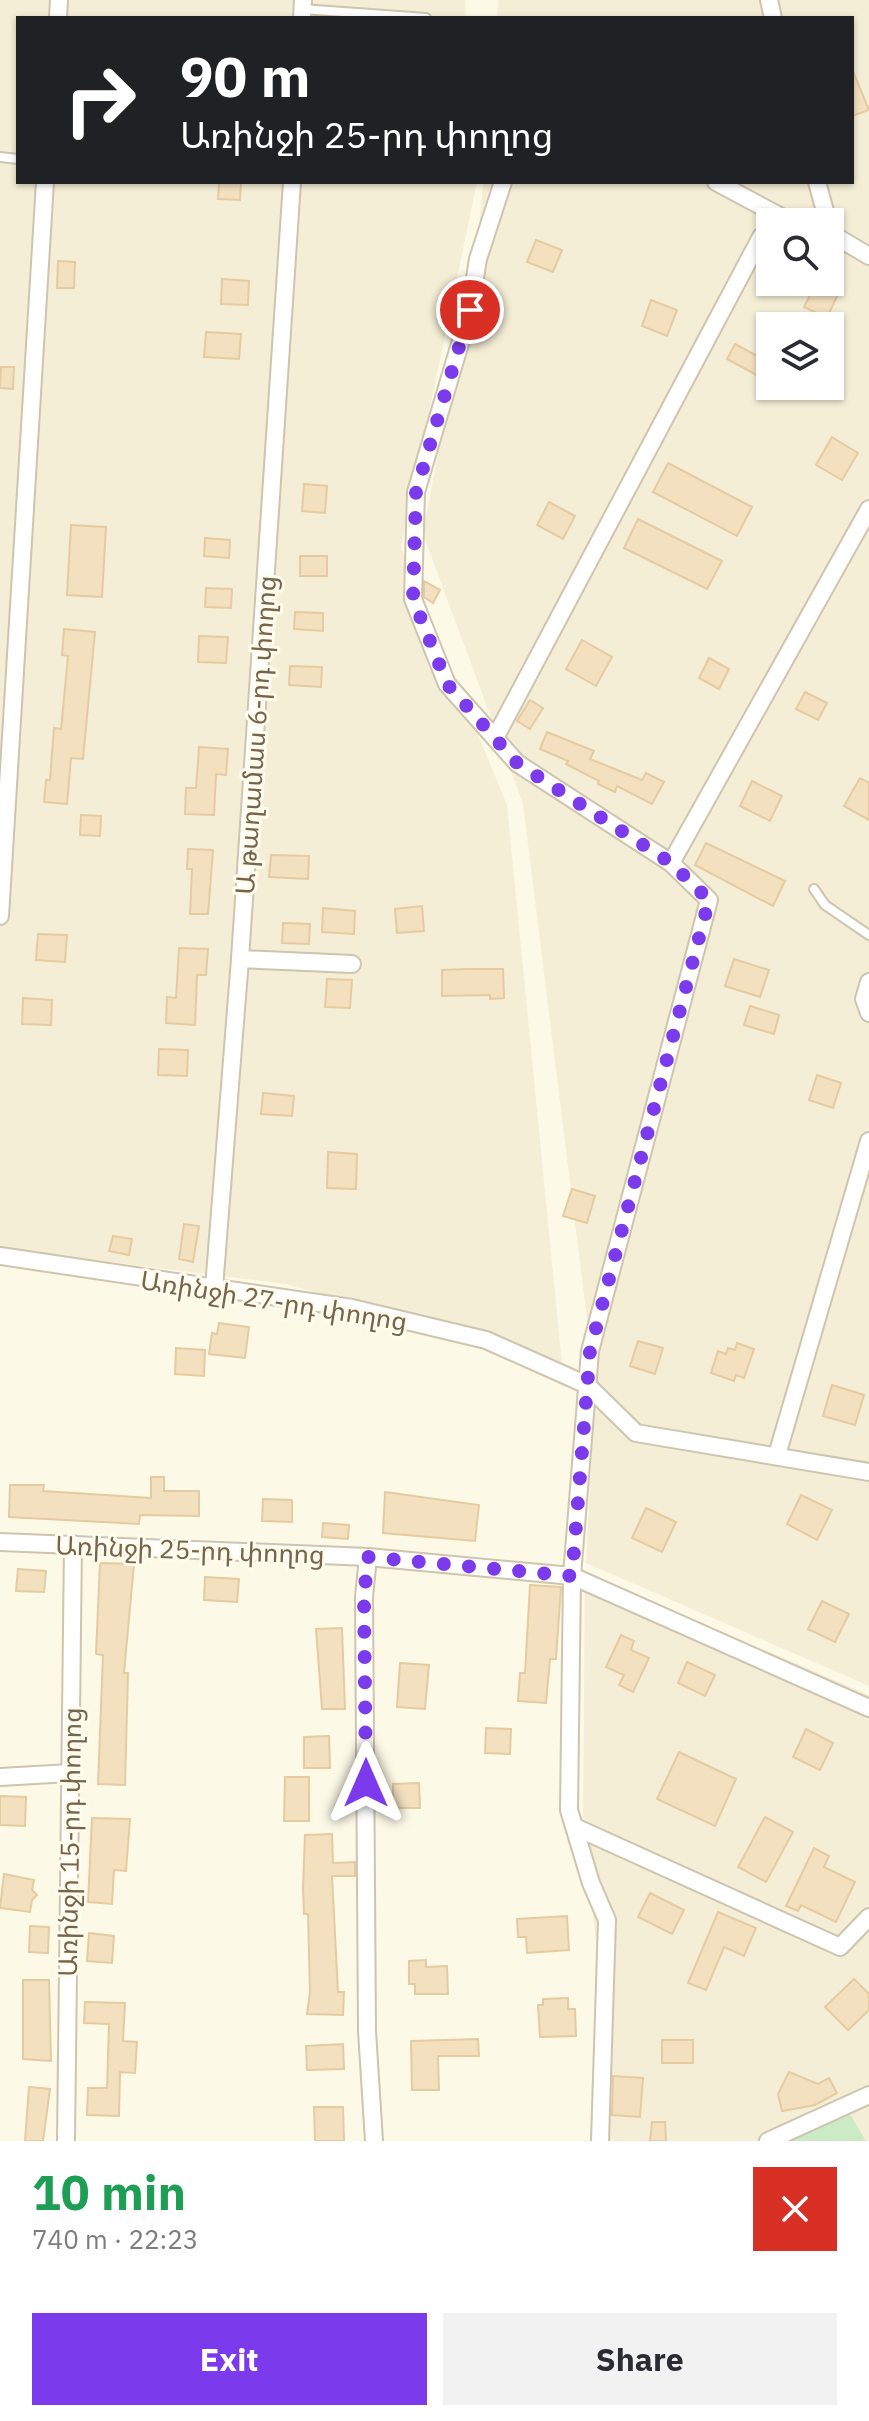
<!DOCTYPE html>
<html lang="en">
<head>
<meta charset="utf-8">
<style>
	body { margin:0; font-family:"IBM Plex Sans","Noto Sans Armenian",sans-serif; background:#f2f2f3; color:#2b2b33; height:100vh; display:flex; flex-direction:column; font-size:30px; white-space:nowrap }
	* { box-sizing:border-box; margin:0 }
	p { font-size:26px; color:#7c7c81 }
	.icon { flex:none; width:44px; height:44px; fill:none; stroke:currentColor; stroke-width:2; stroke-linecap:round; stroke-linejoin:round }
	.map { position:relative; height:2141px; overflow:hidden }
	.drawer { display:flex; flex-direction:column; background:#fff; flex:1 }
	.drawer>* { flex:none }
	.guide { position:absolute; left:16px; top:16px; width:838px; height:168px; border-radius:0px; box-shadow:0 2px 6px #0004; background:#202124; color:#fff; overflow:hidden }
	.controls { position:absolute; left:756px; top:208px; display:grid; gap:16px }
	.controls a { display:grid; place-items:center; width:88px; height:88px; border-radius:0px; background:#fff; box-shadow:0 2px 6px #0004; font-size:40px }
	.pin { position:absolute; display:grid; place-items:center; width:68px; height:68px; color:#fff; margin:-34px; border:4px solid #fff; border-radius:50%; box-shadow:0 2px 8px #0007 }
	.me { position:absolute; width:88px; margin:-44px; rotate:0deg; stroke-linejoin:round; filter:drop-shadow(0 0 6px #0008) }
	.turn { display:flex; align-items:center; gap:28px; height:168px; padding:0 32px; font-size:36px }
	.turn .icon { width:104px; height:104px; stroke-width:2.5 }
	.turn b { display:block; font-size:56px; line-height:68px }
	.round { display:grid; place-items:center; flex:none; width:84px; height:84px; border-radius:0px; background:#f2f2f3 }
	.overview { display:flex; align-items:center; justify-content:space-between; height:136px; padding:0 32px }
	h1 { font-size:48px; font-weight:800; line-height:60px; color:#1e9e55 }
	.primary-button { display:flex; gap:16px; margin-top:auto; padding:16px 32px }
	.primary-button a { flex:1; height:92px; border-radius:0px; background:#7c3aed; color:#fff; font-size:32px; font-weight:800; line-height:92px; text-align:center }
	.primary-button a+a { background:#f2f2f3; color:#2b2b33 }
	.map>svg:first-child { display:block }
	.residential { fill:#f4eed6; fill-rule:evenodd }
	.green { fill:#cbebc5 }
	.building { fill:#f2e0bf; stroke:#e5cb9f; stroke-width:2 }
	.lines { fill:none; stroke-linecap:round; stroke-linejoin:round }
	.lane-casing { stroke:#cfc4ad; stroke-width:12 }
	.street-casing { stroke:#cfc4ad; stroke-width:20 }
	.lane { stroke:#fff; stroke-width:8 }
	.street { stroke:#fff; stroke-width:16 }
	.route { stroke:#7c3aed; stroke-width:14; stroke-dasharray:0 25.2 }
	.labels { text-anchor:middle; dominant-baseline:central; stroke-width:6; stroke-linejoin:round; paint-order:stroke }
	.street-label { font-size:26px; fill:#77654b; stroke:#fffcee }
</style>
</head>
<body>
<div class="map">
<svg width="869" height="2141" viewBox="0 0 869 2141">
	<rect width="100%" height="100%" fill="#fdf9e7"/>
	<!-- residential -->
	<g class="residential">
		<polygon points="0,0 465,0 466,18 18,18 18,182 477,182 401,547 507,805 562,1364 286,1284 0,1248"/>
		<path d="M498 0H869V1686L586 1563 595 1383 523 804 423 534 479 230 483 182H852V18H497ZM770 222H830V282H770ZM770 326H830V386H770Z"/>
		<polygon points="585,1572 869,1695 869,2141 603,2141 607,2043 583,1822"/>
	</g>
	<!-- green -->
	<polygon class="green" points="848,2111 866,2141 790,2141"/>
	<!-- building -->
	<g class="building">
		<polygon points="852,69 869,110 852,116"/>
		<polygon points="219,182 241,183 240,200 218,199"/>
		<polygon points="536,240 562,250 553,272 527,262"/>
		<polygon points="58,261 75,262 74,288 57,288"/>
		<polygon points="222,279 249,281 248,305 221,304"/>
		<polygon points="816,283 838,294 827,318 804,307"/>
		<polygon points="651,300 677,310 667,336 642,326"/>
		<polygon points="206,332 241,334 239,359 204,357"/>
		<polygon points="735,344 770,363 764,379 727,359"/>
		<polygon points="1,367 14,367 13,389 0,388"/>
		<polygon points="832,437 858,453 842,480 816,465"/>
		<polygon points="668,463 752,507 737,536 653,492"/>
		<polygon points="304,484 327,486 325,513 302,511"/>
		<polygon points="549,502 575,516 563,539 537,525"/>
		<polygon points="638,519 722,561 707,589 624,548"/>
		<polygon points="71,525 106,527 102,597 67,595"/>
		<polygon points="205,538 230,540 229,558 204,556"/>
		<rect x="300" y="556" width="27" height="20"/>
		<polygon points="424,581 440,590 433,603 424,597"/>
		<polygon points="206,588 232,589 231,608 205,607"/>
		<polygon points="295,612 323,613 323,631 294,629"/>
		<polygon points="64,629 95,632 83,759 71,758 67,804 44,802 46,780 50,780 54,728 61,729 68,656 62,655"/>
		<polygon points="199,636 228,637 226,663 198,662"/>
		<polygon points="582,640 612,657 596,686 566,669"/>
		<polygon points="709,658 729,669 719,689 699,678"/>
		<polygon points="290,666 322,667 321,687 289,685"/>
		<polygon points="805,692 827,703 818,720 796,709"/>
		<polygon points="530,700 543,708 530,729 517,721"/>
		<polygon points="547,732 594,751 590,759 642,780 646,773 664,782 652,804 617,786 615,792 598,784 599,781 566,764 568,761 540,749"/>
		<polygon points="199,747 228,749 226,775 216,774 214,815 185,814 186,788 196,788"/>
		<polygon points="860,778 869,783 869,820 844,806"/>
		<polygon points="752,781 782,796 770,821 740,806"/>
		<polygon points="81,815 101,816 100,836 80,835"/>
		<polygon points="706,843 785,881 773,906 695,865"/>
		<polygon points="188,849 213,850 208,914 190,914 192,869 187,869"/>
		<polygon points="271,855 309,856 308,879 269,877"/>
		<polygon points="422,906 424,931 397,933 395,909"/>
		<polygon points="323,908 355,911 354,934 322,932"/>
		<polygon points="283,923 310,924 309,944 282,943"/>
		<polygon points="38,934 67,935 65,962 36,960"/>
		<polygon points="179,948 208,949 206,975 197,975 195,1025 166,1023 167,997 176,998"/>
		<polygon points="734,959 769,970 760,997 725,986"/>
		<polygon points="468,969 503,969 504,998 490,999 490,995 442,996 442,970"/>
		<polygon points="327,979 352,980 350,1008 325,1007"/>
		<polygon points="23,998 52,1000 51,1025 22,1024"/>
		<polygon points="750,1006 779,1015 774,1034 744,1025"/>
		<polygon points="159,1049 188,1050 187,1076 158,1075"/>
		<polygon points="817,1075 841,1083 833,1108 809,1100"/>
		<polygon points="263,1093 294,1096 292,1116 261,1114"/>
		<polygon points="328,1152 357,1154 356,1189 327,1188"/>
		<polygon points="572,1189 595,1196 587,1223 563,1216"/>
		<polygon points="184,1224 199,1226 193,1262 179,1259"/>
		<polygon points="113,1236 132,1239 129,1255 109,1251"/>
		<polygon points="219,1323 249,1327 245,1358 209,1354 212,1333 217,1334"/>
		<polygon points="638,1341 663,1348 655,1374 630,1366"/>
		<polygon points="737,1343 754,1349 744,1378 736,1375 734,1381 711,1373 718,1351 726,1354 728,1348 735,1350"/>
		<polygon points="176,1348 205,1350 204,1376 175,1374"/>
		<polygon points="832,1385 864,1395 855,1425 823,1416"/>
		<polygon points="151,1477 164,1477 164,1491 199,1491 199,1516 140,1515 139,1524 9,1517 10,1485 44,1485 43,1491 151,1498"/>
		<polygon points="385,1492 479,1505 475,1541 383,1533"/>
		<polygon points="801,1495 832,1510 817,1540 787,1524"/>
		<polygon points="263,1499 292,1500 292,1522 262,1521"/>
		<polygon points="646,1508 676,1522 662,1552 632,1538"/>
		<polygon points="323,1523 349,1525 348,1539 322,1537"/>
		<polygon points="100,1563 134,1564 124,1673 128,1673 125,1785 98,1784 103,1655 96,1654"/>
		<polygon points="18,1569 46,1571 44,1592 16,1591"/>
		<polygon points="205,1577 239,1579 237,1602 204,1600"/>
		<polygon points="530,1585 561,1587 556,1659 550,1659 546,1703 518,1701 520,1673 525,1673"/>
		<polygon points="822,1601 849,1614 835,1642 808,1629"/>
		<polygon points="342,1628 345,1709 322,1709 316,1629"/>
		<polygon points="621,1635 634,1641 631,1650 649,1658 633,1692 619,1685 624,1675 606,1667"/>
		<polygon points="687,1662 715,1675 705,1696 678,1683"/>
		<polygon points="400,1663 429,1665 425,1709 397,1707"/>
		<polygon points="486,1728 511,1729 510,1754 485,1753"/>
		<polygon points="806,1729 833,1743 820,1770 793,1757"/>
		<polygon points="329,1736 330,1768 304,1768 304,1737"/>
		<polygon points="679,1752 736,1779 715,1826 657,1799"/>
		<polygon points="285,1777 309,1777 309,1821 284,1821"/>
		<polygon points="419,1783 420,1808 393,1808 393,1784"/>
		<polygon points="0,1796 26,1797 25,1826 0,1825"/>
		<polygon points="765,1817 793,1832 766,1882 738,1867"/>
		<polygon points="92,1818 130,1819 126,1871 114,1870 112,1904 88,1902"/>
		<polygon points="332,1834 333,1863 355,1862 355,1876 332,1876 338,1992 344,1992 343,2015 307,2014 310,1992 308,1914 304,1914 303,1888 305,1835"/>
		<polygon points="814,1848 829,1856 824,1867 855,1882 836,1922 801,1905 798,1911 786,1906"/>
		<polygon points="4,1874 34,1880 32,1890 37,1895 32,1900 30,1912 0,1908"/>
		<polygon points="650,1893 684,1910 672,1934 638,1917"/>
		<polygon points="718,1912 756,1928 744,1956 724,1947 706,1990 688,1983"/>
		<polygon points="567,1916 569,1950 527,1953 526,1937 518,1937 517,1919"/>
		<polygon points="30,1926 49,1927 48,1953 29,1952"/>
		<polygon points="89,1933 114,1936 112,1963 87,1961"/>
		<polygon points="426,1960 426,1967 447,1966 448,1994 415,1994 415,1984 409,1984 409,1961"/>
		<polygon points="854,1979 869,1994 869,2010 848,2030 825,2007"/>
		<polygon points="23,1980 49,1980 51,2061 23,2059"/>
		<polygon points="568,1998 568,2009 575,2009 576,2036 540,2037 538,2005 543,2005 543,1999"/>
		<polygon points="85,2002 125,2003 123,2041 137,2042 135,2073 120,2072 119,2116 87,2115 88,2088 107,2088 109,2024 84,2023"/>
		<polygon points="478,2039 479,2056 438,2056 439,2090 412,2090 411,2041"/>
		<rect x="662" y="2040" width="31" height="23"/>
		<polygon points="343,2044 344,2069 307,2070 306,2046"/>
		<polygon points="789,2072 818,2084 829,2078 837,2093 815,2105 782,2111 778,2094"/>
		<polygon points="613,2076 643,2078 640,2117 612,2115"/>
		<polygon points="29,2087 50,2089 43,2141 25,2141"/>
		<polygon points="314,2107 343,2107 344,2141 315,2141"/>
		<polygon points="652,2122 665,2122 666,2141 650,2141"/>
	</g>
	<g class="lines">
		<!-- lane casing -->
		<g class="lane-casing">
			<g id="lane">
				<polyline points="302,9 426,18"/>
				<polyline points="0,157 18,159"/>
				<polyline points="814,889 825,905 869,935"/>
			</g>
		</g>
		<!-- street casing -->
		<g class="street-casing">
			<g id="street">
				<polyline points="769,0 773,18"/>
				<polyline points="58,18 59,0"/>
				<polyline points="302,18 303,0"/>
				<polyline points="716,182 791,222"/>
				<polyline points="817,182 828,222"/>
				<polyline points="830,233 869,256"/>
				<polyline points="495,738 761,237 770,229"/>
				<polyline points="671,863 869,509"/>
				<polyline points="0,916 45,182"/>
				<polyline points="240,959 352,964"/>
				<polyline points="869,982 864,999 869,1013"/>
				<polyline points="0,1256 352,1308 486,1340 587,1385 636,1433 869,1472"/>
				<polyline points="214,1288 240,959 292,182"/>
				<polyline points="777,1455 869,1141"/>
				<polyline points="0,1542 368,1557 572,1576 590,1351 709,900 671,863 517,763 447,684 413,599 416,492 470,310 478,259 503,182"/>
				<polyline points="368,1557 364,1597 367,2031 374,2141"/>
				<polyline points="0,1777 70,1773"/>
				<polyline points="575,1827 840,1947 869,1917"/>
				<polyline points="66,2141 73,1544"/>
				<polyline points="600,2141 607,1920 591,1883 569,1810 572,1576 869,1708"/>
				<polyline points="768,2141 869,2095"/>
			</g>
		</g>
		<!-- lane -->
		<use href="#lane" class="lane"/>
		<!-- street -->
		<use href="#street" class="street"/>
	</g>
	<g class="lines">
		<!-- route -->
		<polyline class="route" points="366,1783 364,1597 368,1557 572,1576 590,1351 709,900 671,863 517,763 447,684 436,656 413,599 416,492 470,310"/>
	</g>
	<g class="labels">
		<!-- street labels -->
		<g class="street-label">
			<text transform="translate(255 735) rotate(-86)">Ա թաղամաս 6-րդ փողոց</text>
			<text transform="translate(274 1300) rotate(9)">Առինջի 27-րդ փողոց</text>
			<text transform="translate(190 1549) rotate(2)">Առինջի 25-րդ փողոց</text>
			<text transform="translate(69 1842) rotate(-89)">Առինջի 15-րդ փողոց</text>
		</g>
	</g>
</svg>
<div class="controls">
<a><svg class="icon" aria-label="search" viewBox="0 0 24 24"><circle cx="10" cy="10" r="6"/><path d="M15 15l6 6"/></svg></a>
<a><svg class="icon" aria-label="layers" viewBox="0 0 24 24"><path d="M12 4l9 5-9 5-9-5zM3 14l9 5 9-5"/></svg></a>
</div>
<div class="pin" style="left:470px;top:310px;background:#d93025"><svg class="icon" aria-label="arrive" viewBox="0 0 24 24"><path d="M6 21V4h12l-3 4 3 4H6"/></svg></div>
<svg class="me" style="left:366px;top:1783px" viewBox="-20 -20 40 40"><path d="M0-17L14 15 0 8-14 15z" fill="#7c3aed" stroke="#fff" stroke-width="4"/></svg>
<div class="guide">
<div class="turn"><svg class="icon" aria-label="right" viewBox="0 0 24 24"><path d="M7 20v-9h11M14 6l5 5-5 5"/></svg><div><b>90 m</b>Առինջի 25-րդ փողոց</div></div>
</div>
</div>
<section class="drawer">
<div class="overview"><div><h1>10 min</h1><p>740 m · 22:23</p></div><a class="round" style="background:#d93025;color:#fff"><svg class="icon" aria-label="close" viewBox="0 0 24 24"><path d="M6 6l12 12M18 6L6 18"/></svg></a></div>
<div class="primary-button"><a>Exit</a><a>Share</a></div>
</section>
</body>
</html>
